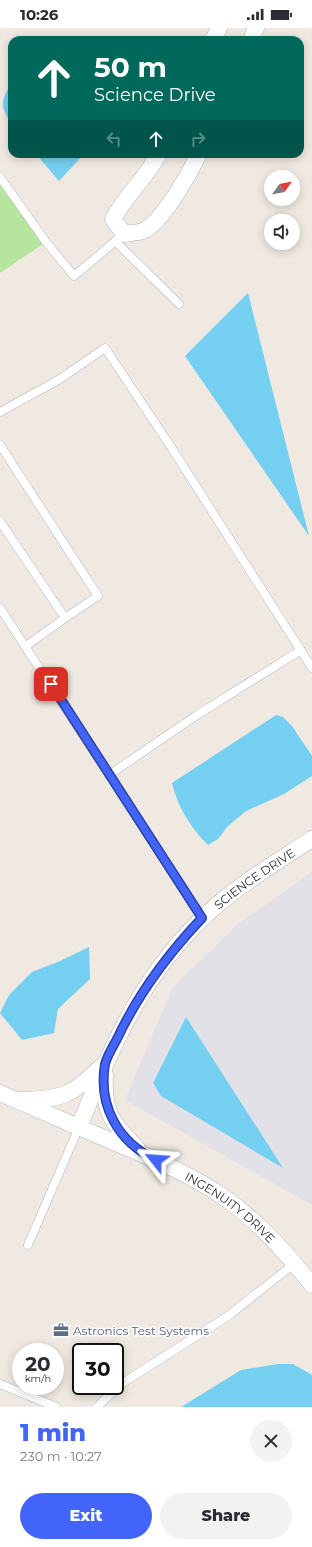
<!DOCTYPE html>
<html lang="en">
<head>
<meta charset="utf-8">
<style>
	body { margin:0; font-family:Montserrat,sans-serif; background:#f2f2f3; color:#2b2b33; height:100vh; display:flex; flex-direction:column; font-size:15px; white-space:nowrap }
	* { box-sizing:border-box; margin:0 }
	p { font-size:13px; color:#7c7c81 }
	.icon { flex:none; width:22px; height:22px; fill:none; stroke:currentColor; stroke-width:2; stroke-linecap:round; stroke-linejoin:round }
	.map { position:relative; height:1379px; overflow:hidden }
	.drawer { display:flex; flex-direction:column; background:#fff; flex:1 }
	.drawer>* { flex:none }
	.banner { position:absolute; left:8px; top:8px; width:296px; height:122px; border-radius:12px; box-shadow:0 2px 10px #0003; background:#00695c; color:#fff; overflow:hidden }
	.needle { width:26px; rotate:57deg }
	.controls { position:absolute; left:264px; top:142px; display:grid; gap:8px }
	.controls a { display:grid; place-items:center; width:36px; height:36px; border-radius:50%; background:#fff; box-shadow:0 2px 10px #0003; font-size:20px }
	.speed { position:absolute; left:12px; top:1315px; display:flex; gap:8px; font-size:20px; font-weight:700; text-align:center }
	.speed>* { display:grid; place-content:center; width:52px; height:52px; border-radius:50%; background:#fff; box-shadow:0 2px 10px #0003; line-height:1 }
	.speed small { font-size:10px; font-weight:400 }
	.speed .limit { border:2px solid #111; border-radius:6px; background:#fff; color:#111 }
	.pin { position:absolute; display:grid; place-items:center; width:34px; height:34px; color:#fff; margin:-17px; border-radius:8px; box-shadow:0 2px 6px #0006 }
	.me { position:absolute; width:44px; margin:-22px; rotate:298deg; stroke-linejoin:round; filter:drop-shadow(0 0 3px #0008) }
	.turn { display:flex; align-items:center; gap:14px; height:84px; padding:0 20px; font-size:18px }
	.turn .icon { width:52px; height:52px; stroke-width:2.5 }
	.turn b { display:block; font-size:28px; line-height:34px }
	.lanes { display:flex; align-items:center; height:38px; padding:0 20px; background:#0003; justify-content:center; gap:20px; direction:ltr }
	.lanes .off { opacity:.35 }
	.round { display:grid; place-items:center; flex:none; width:42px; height:42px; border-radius:21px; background:#f2f2f3 }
	.overview { display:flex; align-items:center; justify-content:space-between; height:68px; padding:0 20px }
	h1 { font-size:24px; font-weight:800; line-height:30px; color:#4264fb }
	.button { display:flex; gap:8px; margin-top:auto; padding:8px 20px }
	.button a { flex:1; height:46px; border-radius:24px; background:#4264fb; color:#fff; font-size:16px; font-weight:800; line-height:46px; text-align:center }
	.button a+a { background:#f2f2f3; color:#2b2b33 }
	.status { display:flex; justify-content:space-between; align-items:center; height:28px; padding:0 20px; background:#fff; direction:ltr }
	.status svg { height:11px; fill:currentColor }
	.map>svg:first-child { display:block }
	.industrial { fill:#e3e1e8 }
	.green { fill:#b6e59e }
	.water { fill:#75cff0 }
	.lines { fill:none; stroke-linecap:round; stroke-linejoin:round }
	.service-casing { stroke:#b4b7c1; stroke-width:9 }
	.minor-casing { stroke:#b4b7c1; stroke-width:17 }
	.service { stroke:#fff; stroke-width:8 }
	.minor { stroke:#fff; stroke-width:16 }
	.route-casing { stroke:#2b41a3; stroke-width:10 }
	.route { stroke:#4264fb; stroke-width:7 }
	.labels { text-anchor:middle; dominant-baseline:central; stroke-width:3; stroke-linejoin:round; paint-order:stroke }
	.street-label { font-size:12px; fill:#2e2e2e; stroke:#fff }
	.service-label { font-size:12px; fill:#4e5e75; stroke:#fff; text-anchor:start }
</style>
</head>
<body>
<div class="status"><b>10:26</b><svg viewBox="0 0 49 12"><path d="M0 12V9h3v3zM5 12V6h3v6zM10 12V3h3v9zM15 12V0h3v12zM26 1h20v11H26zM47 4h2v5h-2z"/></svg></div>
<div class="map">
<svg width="312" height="1379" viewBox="0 0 312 1379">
	<rect width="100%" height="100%" fill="#efe9e1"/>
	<!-- industrial -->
	<polygon class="industrial" points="312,844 312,1177 125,1072 172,960 235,898"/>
	<!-- green -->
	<polygon class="green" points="0,155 46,214 0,245"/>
	<!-- water -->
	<g class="water">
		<path d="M12 53V98C0 76 0 76 12 53Z"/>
		<polygon points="36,126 84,126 59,153"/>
		<polygon points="248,265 309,508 185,328"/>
		<path d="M276 687 283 689 292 698 312 728V748L284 766 246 783 227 799 218 811 208 817C191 800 177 778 172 755Z"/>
		<polygon points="89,919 90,951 58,981 54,1005 22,1012 0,985 9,967 32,944 60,933"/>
		<polygon points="186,989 283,1140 161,1068 153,1055"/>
		<polygon points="278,1336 293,1336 312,1347 312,1379 181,1379 241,1342"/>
	</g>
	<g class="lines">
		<!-- service casing -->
		<g class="service-casing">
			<g id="service">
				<polyline points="0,149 46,214 74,248 124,206"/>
				<polyline points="115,213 179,276"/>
				<polyline points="0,384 60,351 105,320 171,419 312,640"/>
				<polyline points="0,417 98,568 65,590 0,493"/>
				<polyline points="0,580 203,891"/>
				<polyline points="26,618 65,590"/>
				<polyline points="109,747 197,687 301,622"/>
				<polyline points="28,1217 79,1099"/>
				<polyline points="0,1356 56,1379"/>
				<polyline points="97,1379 121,1356 228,1288 294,1236"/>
			</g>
		</g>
		<!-- minor casing -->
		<g class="minor-casing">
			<g id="minor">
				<polyline points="213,12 219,0"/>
				<polyline points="251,12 256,0"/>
				<path d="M159 126C146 150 126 167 113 191L124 206C130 205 140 205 145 202 164 191 189 146 199 126"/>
				<path d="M105 1046C103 1085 111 1093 137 1120"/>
				<path id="s1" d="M0 1065C33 1079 65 1093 97 1107 140 1125 183 1142 222 1168 257 1192 286 1224 312 1257"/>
				<path d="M21 1072C64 1071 70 1068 101 1039"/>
				<path id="s2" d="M79 1099C114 1013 145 939 217 877 246 852 280 832 312 811"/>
			</g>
		</g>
		<!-- service -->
		<use href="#service" class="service"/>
		<!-- minor -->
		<use href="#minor" class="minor"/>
	</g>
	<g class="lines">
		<!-- route casing -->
		<g class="route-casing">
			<path id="route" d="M51 656 202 890C168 926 138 966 117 1011 113 1018 107 1028 105 1036 98 1078 118 1114 156 1132"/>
		</g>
		<!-- route -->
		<use href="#route" class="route"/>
	</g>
	<!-- icons -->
	<defs>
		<g id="office-bare" transform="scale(1.2)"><path d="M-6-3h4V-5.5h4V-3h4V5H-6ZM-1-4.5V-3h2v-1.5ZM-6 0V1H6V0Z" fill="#5c6f8a" stroke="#fff" stroke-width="2.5" paint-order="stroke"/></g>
	</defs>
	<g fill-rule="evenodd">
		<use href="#office-bare" x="61" y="1302"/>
	</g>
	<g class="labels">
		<!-- street labels -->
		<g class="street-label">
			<text stroke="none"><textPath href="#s2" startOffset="310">SCIENCE DRIVE</textPath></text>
			<text stroke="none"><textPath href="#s1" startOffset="258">INGENUITY DRIVE</textPath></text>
		</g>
		<!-- service labels -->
		<g class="service-label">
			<text x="73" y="1302">Astronics Test Systems</text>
		</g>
	</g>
</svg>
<div class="controls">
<a><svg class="needle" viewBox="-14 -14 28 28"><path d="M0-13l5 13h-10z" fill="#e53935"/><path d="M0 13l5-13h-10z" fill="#7c7c81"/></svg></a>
<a><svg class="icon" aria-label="sound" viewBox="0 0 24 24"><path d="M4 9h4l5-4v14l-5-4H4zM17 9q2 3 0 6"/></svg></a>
</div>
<div class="speed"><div>20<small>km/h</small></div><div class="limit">30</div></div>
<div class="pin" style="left:51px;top:656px;background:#d93025"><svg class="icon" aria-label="arrive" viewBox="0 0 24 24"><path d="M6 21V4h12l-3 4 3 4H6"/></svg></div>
<svg class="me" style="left:156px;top:1132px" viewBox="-20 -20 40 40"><path d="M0-17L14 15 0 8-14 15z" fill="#4264fb" stroke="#fff" stroke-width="4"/></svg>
<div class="banner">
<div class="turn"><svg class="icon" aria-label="ahead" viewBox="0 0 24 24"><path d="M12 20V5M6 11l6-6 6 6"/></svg><div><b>50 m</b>Science Drive</div></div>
<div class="lanes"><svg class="icon off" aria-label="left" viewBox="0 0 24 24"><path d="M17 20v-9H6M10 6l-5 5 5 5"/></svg><svg class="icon" aria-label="ahead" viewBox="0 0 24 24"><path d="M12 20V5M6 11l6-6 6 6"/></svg><svg class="icon off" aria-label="right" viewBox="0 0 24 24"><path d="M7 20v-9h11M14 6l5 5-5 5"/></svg></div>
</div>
</div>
<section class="drawer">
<div class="overview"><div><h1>1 min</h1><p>230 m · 10:27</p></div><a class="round"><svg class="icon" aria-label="close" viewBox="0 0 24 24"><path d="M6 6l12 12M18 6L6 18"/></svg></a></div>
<div class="button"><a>Exit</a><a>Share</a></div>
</section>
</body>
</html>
